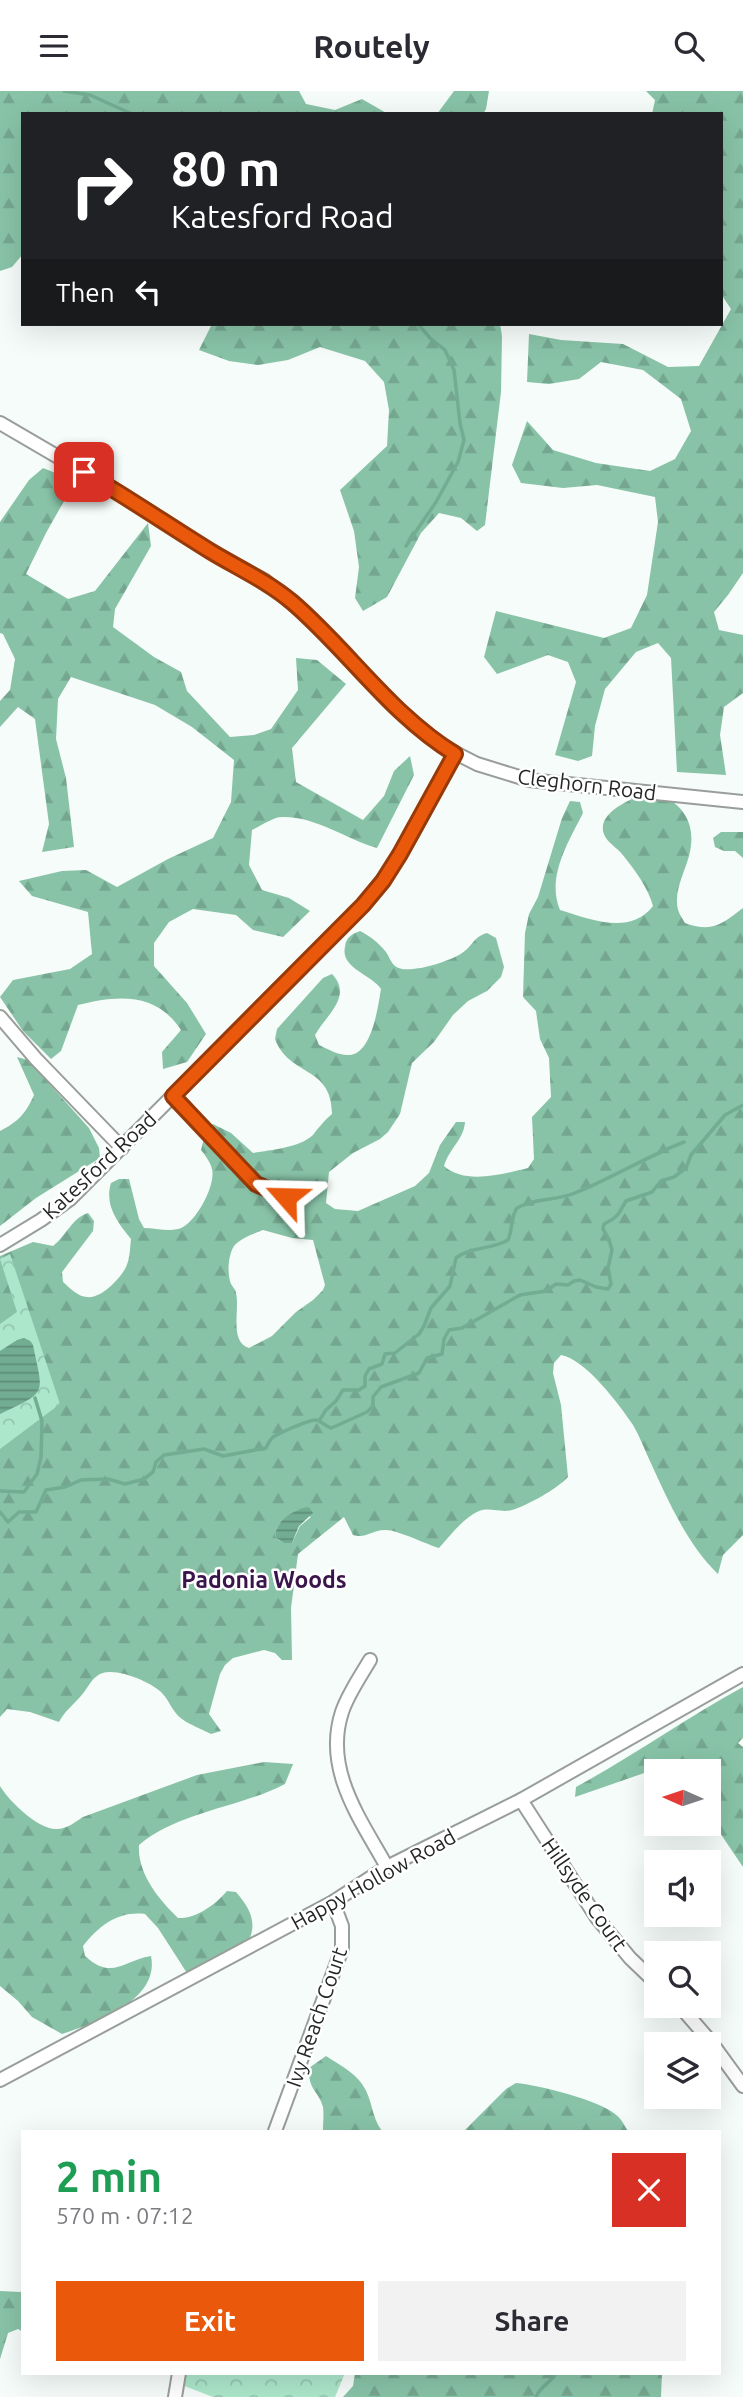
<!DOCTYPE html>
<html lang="en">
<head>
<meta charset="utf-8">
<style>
	body { margin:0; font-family:Ubuntu,sans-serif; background:#f2f2f3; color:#2b2b33; height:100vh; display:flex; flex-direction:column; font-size:26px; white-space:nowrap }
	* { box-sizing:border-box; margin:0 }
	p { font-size:23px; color:#7c7c81 }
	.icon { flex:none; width:38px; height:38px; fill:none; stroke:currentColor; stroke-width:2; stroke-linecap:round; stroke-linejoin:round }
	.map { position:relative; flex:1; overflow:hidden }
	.panel { position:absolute; left:21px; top:2039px; width:700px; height:245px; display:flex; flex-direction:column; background:#fff; border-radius:0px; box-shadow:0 7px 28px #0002 }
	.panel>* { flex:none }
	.guide { position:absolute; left:21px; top:21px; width:702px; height:214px; border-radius:0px; box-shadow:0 7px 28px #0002; background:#202124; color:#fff; overflow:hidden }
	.needle { width:46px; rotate:273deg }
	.tools { position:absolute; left:644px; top:1668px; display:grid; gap:14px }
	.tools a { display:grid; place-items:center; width:77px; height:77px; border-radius:0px; background:#fff; box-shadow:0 7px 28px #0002; font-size:35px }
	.pin { position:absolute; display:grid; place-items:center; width:60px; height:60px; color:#fff; margin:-30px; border-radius:14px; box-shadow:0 4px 10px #0006 }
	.me { position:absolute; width:77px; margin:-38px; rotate:295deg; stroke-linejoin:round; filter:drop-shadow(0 0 5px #0008) }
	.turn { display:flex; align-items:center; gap:24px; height:147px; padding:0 35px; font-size:32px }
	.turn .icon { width:91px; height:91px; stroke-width:2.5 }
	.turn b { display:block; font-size:49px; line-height:60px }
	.then { display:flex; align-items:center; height:66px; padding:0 35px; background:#0003; gap:14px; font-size:26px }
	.round { display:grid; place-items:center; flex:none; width:74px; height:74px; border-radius:0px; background:#f2f2f3 }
	.overview { display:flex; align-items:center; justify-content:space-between; height:119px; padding:0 35px }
	h1 { font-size:42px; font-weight:600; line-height:52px; color:#1e9e55 }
	.cta { display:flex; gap:14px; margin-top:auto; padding:14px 35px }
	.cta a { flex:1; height:80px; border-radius:0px; background:#ea580c; color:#fff; font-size:28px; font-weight:600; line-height:80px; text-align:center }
	.cta a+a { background:#f2f2f3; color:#2b2b33 }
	header { display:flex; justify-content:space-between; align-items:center; height:91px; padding:0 35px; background:#fff; font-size:32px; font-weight:600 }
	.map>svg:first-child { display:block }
	.forest { fill:url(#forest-firs); fill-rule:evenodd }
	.park { fill:url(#park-crowns) }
	.water { fill:url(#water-rules) }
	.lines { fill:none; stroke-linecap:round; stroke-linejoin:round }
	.stream { stroke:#72ad92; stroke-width:3.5 }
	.minor-casing { stroke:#999e9b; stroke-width:16 }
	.minor { stroke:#fff; stroke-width:12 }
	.route-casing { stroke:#983908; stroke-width:18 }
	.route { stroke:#ea580c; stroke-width:12 }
	.labels { text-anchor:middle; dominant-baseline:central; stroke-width:5; stroke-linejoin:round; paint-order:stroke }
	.street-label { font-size:21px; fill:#242625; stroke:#fff }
	.neighbourhood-label { font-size:23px; font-weight:bold; fill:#3a154b; stroke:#fff }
</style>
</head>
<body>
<header><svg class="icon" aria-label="menu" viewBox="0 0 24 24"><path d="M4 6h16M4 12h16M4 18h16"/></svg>Routely<svg class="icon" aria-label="search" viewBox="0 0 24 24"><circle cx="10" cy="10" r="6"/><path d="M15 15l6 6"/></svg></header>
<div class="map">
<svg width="743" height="2306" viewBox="0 0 743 2306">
	<defs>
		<pattern id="forest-firs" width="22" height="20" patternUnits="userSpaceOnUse" patternTransform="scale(1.75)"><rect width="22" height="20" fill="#88c3a7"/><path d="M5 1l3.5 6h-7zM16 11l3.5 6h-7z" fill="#75a790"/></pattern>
		<pattern id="park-crowns" width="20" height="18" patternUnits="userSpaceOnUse" patternTransform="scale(1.75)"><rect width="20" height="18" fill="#ace7cb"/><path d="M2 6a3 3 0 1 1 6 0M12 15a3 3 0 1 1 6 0" fill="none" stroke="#94c6ae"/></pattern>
		<pattern id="water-rules" width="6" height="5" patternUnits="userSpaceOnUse" patternTransform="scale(1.75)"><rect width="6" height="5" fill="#72ad92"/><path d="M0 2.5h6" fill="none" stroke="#5d8d77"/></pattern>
	</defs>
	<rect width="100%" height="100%" fill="#f6fcf9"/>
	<!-- forest -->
	<g class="forest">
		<polygon points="0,0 299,0 306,13 335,19 362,8 388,23 23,23 23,163 12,176 0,180"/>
		<polygon points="454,0 489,0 486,18 483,23 437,23"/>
		<polygon points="646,0 743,0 743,482 728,504 714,521 719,539 743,544 743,602 724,616 720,644 726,684 677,681 671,567 658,552 636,561 605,598 595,635 592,665 578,670 555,664 576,591 568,571 548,564 497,583 484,566 496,520 604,547 631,537 647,504 658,431 655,406 597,394 563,397 521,392 512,374 527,330 553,359 596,372 650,380 675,368 691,340 681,308 643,279 601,271 579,288 549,293 527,291 529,243 561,249 623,253 668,276 699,275 731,218 721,203 721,23 652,23 655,9"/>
		<polygon points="212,233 500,233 502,245 501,301 485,434 477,440 461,427 439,422 421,442 387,506 363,520 355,507 359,476 354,440 340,399 387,355 389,319 384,291 365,270 320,256 288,269 258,274 229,270 199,259"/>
		<path d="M43 377 63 385 68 403 46 442 26 483 68 508 95 500 148 432 151 455 115 518 113 536 154 566 181 581 187 600 230 646 254 644 271 638 298 599 296 567 317 569 346 593 292 657 296 691 363 729 384 705 394 680 410 665 414 684 377 757C346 748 315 725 282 726 273 726 261 735 252 739L249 774 262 799 289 807 310 820 283 846 253 839 236 824 193 818 169 831 154 852V875L187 912 206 943 187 971 163 978 162 961 181 939C156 901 118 904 78 914L61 960 51 968 23 940 0 906 13 889 70 878 92 863 88 821 32 805 19 790 62 780 86 779 117 796 168 768 213 747 231 711 234 669 192 636 155 614 71 586 58 608 56 648 66 687 74 756 42 761 49 733 35 628 18 616 0 636V610L10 599 15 568 3 543 0 542V431L29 389Z"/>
		<path d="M649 701C681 708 698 731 689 765 685 780 676 796 677 812 677 820 681 825 685 832 713 842 722 833 743 817V1444L723 1464 718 1483C686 1452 668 1409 649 1368 644 1357 639 1344 633 1334 619 1313 585 1268 561 1264L554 1272 553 1282 561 1314 568 1386C557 1398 528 1414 512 1419 501 1422 490 1416 479 1420 463 1427 451 1444 439 1457 426 1453 395 1438 385 1439 371 1439 367 1448 353 1444L344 1426 298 1463 291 1517 292 1569H282L275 1562 264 1559 233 1567 225 1574 220 1583 209 1623 221 1640 211 1643C202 1638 190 1634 182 1628 172 1621 170 1610 162 1602 152 1591 110 1573 97 1585 90 1590 86 1600 80 1606 72 1615 64 1621 59 1631L30 1621 7 1618 0 1626V1165L33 1151 53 1155C66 1145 72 1127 88 1122L94 1130 93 1140 62 1181 63 1191C70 1197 78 1206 87 1206 101 1208 120 1188 126 1176 130 1168 130 1156 131 1148 118 1132 104 1114 111 1092L119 1088H129L139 1128 144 1137C156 1137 173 1142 183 1136 197 1129 216 1094 212 1078 211 1072 205 1064 201 1059L206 1040 213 1033 231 1042 253 1062C270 1059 299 1057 313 1044 319 1036 324 1030 332 1023 332 974 289 986 275 948L277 938 323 887 332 883C353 905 327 923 315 944L319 954C328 958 339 965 350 964 372 962 378 916 381 898 372 884 340 877 345 856 346 846 352 843 360 840 370 845 379 852 386 861 389 865 391 872 395 875 406 885 451 870 462 862 473 855 473 846 487 842L496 847 504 876 501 886 487 900 468 910 453 924 434 951 412 972 400 1023 388 1041 380 1048 353 1062 329 1081 326 1112 335 1118 358 1120 415 1095 429 1082 440 1054 456 1031H465C464 1048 449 1058 444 1075 465 1094 503 1083 528 1077L534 1068 532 1026 551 1006 549 967 540 948 536 920 523 906 525 842 529 823 538 806 562 727 570 710 580 711 583 722C569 750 546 786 560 819 590 828 630 845 653 815 648 796 634 778 622 763 617 757 610 753 606 747 591 723 633 707 649 701ZM263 1139 292 1147 313 1149 325 1194 323 1199 313 1209 296 1221 272 1245 249 1257C229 1251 240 1218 236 1202 236 1199 232 1195 231 1193 227 1183 228 1164 234 1155 241 1147 253 1143 263 1139ZM298 1419 311 1426 300 1435 292 1452C285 1452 281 1451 276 1447 273 1433 288 1426 298 1419Z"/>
		<polygon points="721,741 743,741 743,767 735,760 724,760 715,756 713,747"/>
		<path d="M17 966 28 969 89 1037 99 1057 100 1067 36 1107 0 1135V1040C18 1031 26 1022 34 1004Z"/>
		<path d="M743 1596V1647L738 1652 743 1656V1776L718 1739 709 1730V1680H656V1682L650 1680 575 1706 576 1696C633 1665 686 1627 743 1596Z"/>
		<path d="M264 1671 293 1673 285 1693C239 1717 180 1720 139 1754 137 1782 159 1809 178 1827 196 1828 215 1814 227 1800L236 1801C248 1815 257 1829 250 1847L187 1882 158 1837 145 1823C118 1820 100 1834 83 1855L85 1865C112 1890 124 1869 151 1865 160 1909 96 1932 62 1943L32 1926 18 1910 0 1895V1695C9 1710 38 1739 57 1738 67 1738 75 1731 83 1726L197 1684Z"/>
		<path d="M326 1965C338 1973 354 1981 362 1993 373 2008 371 2026 382 2040H323C323 2033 324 2023 323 2016 318 1999 308 1999 309 1977Z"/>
		<path d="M516 1992C539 1994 598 2009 615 2023 621 2027 624 2034 628 2040H464L506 1998Z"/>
		<polygon points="23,2199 23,2241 18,2238 8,2242 0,2268 0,2200 20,2201"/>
		<polygon points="355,2282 662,2282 661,2306 343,2306 353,2295"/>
	</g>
	<!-- park -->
	<g class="park">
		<polygon points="10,1163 60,1313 0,1358 0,1233 17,1221 0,1168"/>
		<polygon points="187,2282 345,2282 335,2306 213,2306 182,2294"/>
	</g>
	<!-- water -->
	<g class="water">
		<path d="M24 1247 30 1250 33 1254C43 1304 49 1300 0 1323V1260L17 1249Z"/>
		<path d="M309 1416 313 1422 299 1435 292 1452H284L276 1447C272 1432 295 1417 309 1416Z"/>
	</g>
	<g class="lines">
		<!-- stream -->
		<g class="stream">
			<polyline points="64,0 90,4 132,23"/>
			<polyline points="406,455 436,411 458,371 464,349 460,332 454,279 445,259 430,247 418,233"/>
			<path d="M319 1330 326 1319 336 1310 343 1299H359L365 1295V1285L369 1278 382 1273 385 1263 395 1262 419 1243 424 1235 431 1217 450 1195 456 1167C472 1155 491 1159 508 1149 513 1138 510 1127 517 1117 534 1107 556 1110 575 1102 612 1087 646 1066 684 1051"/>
			<polyline points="0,1400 24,1401 37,1383 41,1366 42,1330 35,1307"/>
			<path d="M0 1421 8 1431 19 1421H36L46 1399 65 1396 81 1389 108 1388 125 1393 144 1388 153 1381 156 1371 164 1364 171 1363 204 1358 223 1365 266 1357C268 1353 269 1350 272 1347 276 1343 311 1328 316 1329 321 1330 325 1335 331 1337L336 1335 367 1321 373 1315V1306L381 1296 419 1282 427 1267 442 1263 444 1248 449 1239 462 1237 520 1204 546 1200 556 1193 568 1194 574 1190 580 1189 596 1196 608 1198 611 1193 608 1177 612 1159 610 1152 603 1138 604 1133C620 1125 618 1123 626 1110L652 1101 661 1090 674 1086 686 1077 691 1064 725 1024 743 1014"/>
			<path d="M536 2306C540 2295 551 2292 556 2282"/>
		</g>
		<!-- minor casing -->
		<g class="minor-casing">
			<g id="minor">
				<polyline points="0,332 125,405 213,462 264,489 310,527 399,619 442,655 477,673 529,689 743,711"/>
				<polyline points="0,926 36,968 122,1057"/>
				<polyline points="173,1005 256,1093 286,1106"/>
				<path d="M0 1154 41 1129 70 1108 363 814C402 769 427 715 455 663"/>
				<path d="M370 1569C360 1586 348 1603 342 1621 323 1679 361 1729 387 1776"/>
				<polyline points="521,1709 597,1827 630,1867 656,1892"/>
				<polyline points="679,1914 711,1951 743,1995"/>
				<polyline points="0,1989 333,1811 387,1776 521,1709 743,1583"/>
				<polyline points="275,2040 342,1858 342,1835 333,1811"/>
				<polyline points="175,2306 179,2282"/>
			</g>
		</g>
		<!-- minor -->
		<use href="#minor" class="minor"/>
	</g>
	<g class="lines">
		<!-- route casing -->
		<g class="route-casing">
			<path id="route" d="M84 381C127 406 168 434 210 460 238 477 267 490 292 511 348 559 391 624 455 663L400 763 383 790 363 814 173 1005 256 1093 286 1106"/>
		</g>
		<!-- route -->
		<use href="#route" class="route"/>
	</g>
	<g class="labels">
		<!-- street labels -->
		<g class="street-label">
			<text transform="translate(587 693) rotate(7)">Cleghorn Road</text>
			<text transform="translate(99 1074) rotate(-43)">Katesford Road</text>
			<text transform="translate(373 1788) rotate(-29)">Happy Hollow Road</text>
			<text transform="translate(585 1803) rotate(55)">Hillsyde Court</text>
			<text transform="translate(316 1926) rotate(-71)">Ivy Reach Court</text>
		</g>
		<!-- neighbourhood labels -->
		<g class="neighbourhood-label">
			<text x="264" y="1488">Padonia Woods</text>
		</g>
	</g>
</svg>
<div class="tools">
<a><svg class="needle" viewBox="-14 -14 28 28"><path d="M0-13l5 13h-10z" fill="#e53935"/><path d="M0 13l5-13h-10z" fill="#7c7c81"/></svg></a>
<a><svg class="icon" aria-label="sound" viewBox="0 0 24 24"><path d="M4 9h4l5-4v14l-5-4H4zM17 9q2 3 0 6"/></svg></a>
<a><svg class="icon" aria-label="search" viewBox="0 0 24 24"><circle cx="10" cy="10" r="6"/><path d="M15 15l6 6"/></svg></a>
<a><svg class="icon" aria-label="layers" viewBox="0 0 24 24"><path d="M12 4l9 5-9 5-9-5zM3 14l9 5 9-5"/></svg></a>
</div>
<div class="pin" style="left:84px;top:381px;background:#d93025"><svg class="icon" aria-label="arrive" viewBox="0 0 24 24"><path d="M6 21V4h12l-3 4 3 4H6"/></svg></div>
<svg class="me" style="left:286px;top:1106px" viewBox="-20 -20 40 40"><path d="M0-17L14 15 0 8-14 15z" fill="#ea580c" stroke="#fff" stroke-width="4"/></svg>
<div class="guide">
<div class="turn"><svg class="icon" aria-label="right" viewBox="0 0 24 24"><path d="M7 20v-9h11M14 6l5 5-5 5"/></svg><div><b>80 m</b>Katesford Road</div></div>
<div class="then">Then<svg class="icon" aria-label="left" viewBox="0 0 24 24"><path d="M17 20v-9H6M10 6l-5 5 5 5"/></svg></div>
</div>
<section class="panel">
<div class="overview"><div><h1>2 min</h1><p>570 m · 07:12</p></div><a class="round" style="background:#d93025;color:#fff"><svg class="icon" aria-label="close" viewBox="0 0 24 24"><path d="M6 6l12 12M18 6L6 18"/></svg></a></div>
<div class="cta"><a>Exit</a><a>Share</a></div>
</section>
</div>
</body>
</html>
